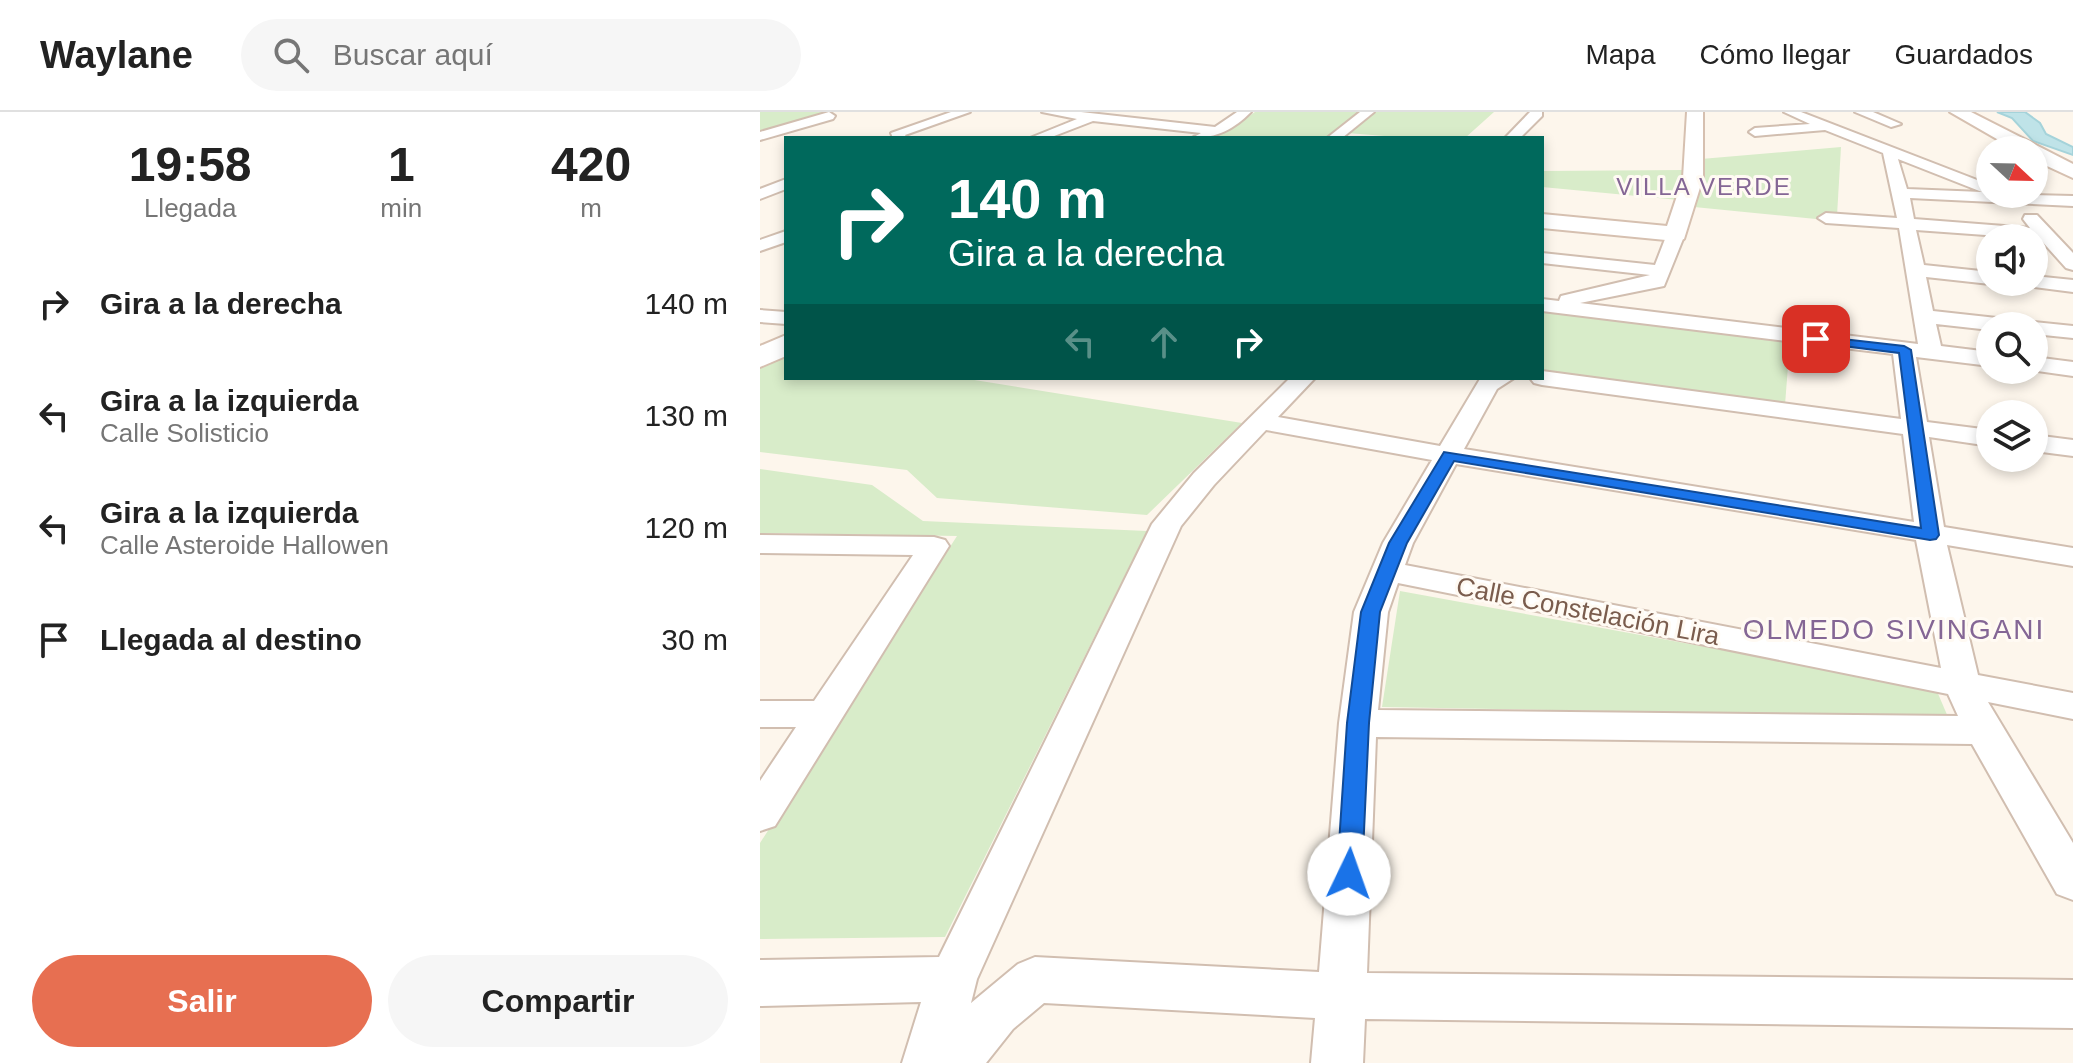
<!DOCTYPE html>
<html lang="es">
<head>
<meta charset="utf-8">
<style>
	body { margin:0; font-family:Helvetica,sans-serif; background:#f6f6f6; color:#222; height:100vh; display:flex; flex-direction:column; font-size:30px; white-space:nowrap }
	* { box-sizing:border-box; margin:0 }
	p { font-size:26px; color:#767676 }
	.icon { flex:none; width:44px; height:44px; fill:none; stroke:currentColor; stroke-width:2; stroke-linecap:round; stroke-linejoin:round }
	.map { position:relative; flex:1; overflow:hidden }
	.details { display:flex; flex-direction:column; background:#fff; width:760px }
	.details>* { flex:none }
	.guide { position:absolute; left:24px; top:24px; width:760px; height:244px; border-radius:0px; box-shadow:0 4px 12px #0003; background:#00695c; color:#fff; overflow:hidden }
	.needle { width:52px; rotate:112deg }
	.buttons { position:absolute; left:1216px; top:24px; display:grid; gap:16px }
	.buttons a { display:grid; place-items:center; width:72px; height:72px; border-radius:50%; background:#fff; box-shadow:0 4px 12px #0003; font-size:40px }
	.pin { position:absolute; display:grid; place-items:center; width:68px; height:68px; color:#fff; margin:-34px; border-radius:16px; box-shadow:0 4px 12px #0006 }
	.me { position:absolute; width:88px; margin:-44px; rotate:3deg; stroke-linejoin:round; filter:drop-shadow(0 0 6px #0008) }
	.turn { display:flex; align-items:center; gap:28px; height:168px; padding:0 32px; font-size:36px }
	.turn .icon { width:104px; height:104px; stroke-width:2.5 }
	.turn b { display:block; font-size:56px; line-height:68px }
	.lanes { display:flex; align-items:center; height:76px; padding:0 32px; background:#0003; justify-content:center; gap:40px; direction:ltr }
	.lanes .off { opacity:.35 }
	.eta { display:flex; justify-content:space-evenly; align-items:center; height:136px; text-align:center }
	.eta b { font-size:48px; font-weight:800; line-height:56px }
	.button { display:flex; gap:16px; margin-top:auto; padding:16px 32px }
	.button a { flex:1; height:92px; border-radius:48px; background:#e76f51; color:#fff; font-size:32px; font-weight:800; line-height:92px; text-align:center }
	.button a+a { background:#f6f6f6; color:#222 }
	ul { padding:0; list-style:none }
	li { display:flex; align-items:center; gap:24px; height:112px; padding:0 32px }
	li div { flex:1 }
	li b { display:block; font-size:30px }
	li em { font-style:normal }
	header { display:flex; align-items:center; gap:48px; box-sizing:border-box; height:112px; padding:0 40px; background:#fff; border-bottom:2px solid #e0e0e0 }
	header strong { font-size:38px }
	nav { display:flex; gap:44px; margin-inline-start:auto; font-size:28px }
	.search { width:560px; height:72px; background:#f6f6f6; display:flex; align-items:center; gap:20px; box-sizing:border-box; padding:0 28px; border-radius:44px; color:#767676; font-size:30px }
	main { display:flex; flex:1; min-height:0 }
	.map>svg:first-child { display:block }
	.green { fill:#d8ecc9 }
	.water { fill:#bfe3e8; stroke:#a5d3da; stroke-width:2 }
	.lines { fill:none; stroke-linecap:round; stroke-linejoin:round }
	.street-casing { stroke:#d1beb0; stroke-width:4 }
	.secondary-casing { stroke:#d6c0b0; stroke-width:4 }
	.street { fill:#fff; fill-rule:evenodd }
	.secondary { fill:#fff; fill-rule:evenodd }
	.route { fill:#1a73e8; stroke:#114b97; stroke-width:2 }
	.labels { text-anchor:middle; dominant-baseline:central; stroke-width:6; stroke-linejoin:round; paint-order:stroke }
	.far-neighbourhood-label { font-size:24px; letter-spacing:2px; fill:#846695; stroke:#fffaf3 }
	.street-label { font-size:26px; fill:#7a5c4d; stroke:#fffaf3 }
	.neighbourhood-label { font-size:28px; letter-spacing:2px; fill:#846695; stroke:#fffaf3 }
</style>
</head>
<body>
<header>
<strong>Waylane</strong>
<div class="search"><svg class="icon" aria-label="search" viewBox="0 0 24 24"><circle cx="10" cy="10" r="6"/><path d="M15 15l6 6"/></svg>Buscar aquí</div>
<nav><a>Mapa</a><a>Cómo llegar</a><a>Guardados</a></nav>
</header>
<main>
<section class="details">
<div class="eta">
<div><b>19:58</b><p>Llegada</p></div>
<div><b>1</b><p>min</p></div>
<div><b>420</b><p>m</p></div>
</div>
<ul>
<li><svg class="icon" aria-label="right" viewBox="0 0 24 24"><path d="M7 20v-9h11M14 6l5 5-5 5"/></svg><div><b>Gira a la derecha</b></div><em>140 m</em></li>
<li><svg class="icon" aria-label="left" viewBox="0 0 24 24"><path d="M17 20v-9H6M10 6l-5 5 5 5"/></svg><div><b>Gira a la izquierda</b><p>Calle Solisticio</p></div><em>130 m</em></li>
<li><svg class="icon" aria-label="left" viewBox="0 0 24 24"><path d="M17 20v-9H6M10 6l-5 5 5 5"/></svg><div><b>Gira a la izquierda</b><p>Calle Asteroide Hallowen</p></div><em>120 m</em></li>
<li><svg class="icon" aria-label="arrive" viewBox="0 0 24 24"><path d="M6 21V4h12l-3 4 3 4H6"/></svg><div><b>Llegada al destino</b></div><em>30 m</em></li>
</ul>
<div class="button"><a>Salir</a><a>Compartir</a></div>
</section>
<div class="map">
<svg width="1313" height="951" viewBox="0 0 1313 951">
	<rect width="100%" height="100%" fill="#fdf6ec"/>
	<!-- green -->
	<g class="green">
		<polygon points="0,0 74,0 0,21"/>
		<polygon points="495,0 734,0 705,26 649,26 575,20 565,26 451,26 467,20"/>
		<polygon points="1081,35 1077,104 1056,107 934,95 941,47"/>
		<polygon points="924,58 919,88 782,75 782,59"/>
		<polygon points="782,197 1030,228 1025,293 782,261"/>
		<polygon points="26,241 26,266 202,266 482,311 387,403 177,386 147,358 0,340 0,255"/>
		<polygon points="0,357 112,373 163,409 387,419 185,825 0,827 0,731 197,424 0,421"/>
		<polygon points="640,479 1176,577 1188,605 622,595"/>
	</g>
	<!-- water -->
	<polygon class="water" points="1237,0 1265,0 1280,11 1286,22 1313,35 1313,43 1273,29 1252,6"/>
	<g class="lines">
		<!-- street casing -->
		<g class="street-casing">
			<g id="street">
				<polygon points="69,0 75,4 73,7 0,28 0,20"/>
				<polygon points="191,0 210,0 145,23 147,26 133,26 131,21"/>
				<path d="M282 0H321L455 15 477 0H491C474 17 457 26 432 26L441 21 333 9 289 26H270L317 7Z"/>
				<polygon points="600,0 614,0 582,26 567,26"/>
				<polygon points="770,0 782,0 782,4 760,26 745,26"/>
				<path d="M1024 0H1041L1230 73V82L1313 84V94L1150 86 1154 107 1270 116 1263 107 1265 103H1277L1313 141V158L1306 156 1280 127 1156 118 1164 153 1230 160V170H1237L1230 172 1166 165 1173 199 1255 208 1265 213 1274 210 1313 214V226L1274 222V214H1230V218L1176 212 1181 234 1230 240V254L1156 245 1167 310 1230 318V334L1169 325 1184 415 1313 436V454L1187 433 1218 563 1313 581V607L1228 590 1313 731V788L1297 782 1212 632 616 625 607 861 1313 868V916L605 907 603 951H551L555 906 284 891 253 917 226 951H142L161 890 0 894V848L179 845 392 412 434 361 530 266H555L518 305 680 334 720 267 754 266 737 277 704 337 1154 410 1143 322 782 273 774 271 770 266H782V259L1141 307 1133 242 782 199V187L799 189 801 184 890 163 782 151V141L895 153 907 122 916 117 925 122 904 174 820 191 1158 232 1139 116 1066 111 1058 106 1066 101 1137 106 1123 41 1065 18 995 24 989 20 995 16 1050 12ZM1138 47 1222 80 1147 77ZM506 318 672 348 623 431 594 500 579 611 559 860 275 845 258 852 211 891 217 867 421 414 454 373ZM696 352 1156 428 1181 556 645 453 653 431ZM638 471 1188 582 1198 604 618 598 628 500Z"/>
				<polygon points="1095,0 1113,0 1141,12 1131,15"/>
				<polygon points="26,67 26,77 0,87 0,77"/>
				<polygon points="26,119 26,130 0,139 0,128"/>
				<polygon points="1274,164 1313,168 1313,180 1267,174 1264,170 1274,170"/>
				<polygon points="0,198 26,200 26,212 0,210"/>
				<polygon points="1274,245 1313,250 1313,264 1271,258 1274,258"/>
				<polygon points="1274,323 1313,328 1313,344 1274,339"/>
				<polygon points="0,423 174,425 185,428 189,434 15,714 0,719 0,669 36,615 0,615 0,589 54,589 153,443 0,441"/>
			</g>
		</g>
		<!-- secondary casing -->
		<g class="secondary-casing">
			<g id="secondary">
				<polygon points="927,0 943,0 943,66 924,127 916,129 782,116 782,102 907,114 923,66"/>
				<polygon points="1190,0 1211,0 1313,52 1313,66 1274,48 1274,38 1256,38"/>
				<polygon points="26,223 26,244 0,255 0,234"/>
			</g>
		</g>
		<!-- street -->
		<use href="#street" class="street"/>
		<!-- secondary -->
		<use href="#secondary" class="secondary"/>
	</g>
	<!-- route -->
	<polygon class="route" points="1056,224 1144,234 1151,238 1179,423 1176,427 1170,428 694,349 647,431 620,500 609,611 602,762 598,770 589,773 580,770 577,762 587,611 601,500 629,431 684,340 1161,416 1139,241 1051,230 1051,225"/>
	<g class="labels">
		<!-- far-neighbourhood labels -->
		<g class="far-neighbourhood-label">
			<text x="944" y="74">VILLA VERDE</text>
		</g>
		<!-- street labels -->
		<g class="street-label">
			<text transform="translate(828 499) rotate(11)">Calle Constelación Lira</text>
		</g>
		<!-- neighbourhood labels -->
		<g class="neighbourhood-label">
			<text x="1134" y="517">OLMEDO SIVINGANI</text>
		</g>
	</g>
</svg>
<div class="buttons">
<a><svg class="needle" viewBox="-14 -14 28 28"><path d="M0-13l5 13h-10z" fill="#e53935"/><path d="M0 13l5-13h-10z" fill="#767676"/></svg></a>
<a><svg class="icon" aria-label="sound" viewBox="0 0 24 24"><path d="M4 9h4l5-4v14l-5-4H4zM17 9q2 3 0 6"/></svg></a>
<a><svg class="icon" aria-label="search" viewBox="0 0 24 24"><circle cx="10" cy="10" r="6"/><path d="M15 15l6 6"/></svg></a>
<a><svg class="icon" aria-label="layers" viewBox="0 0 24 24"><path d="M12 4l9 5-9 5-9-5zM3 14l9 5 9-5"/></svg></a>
</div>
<div class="pin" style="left:1056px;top:227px;background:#d93025"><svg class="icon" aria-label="arrive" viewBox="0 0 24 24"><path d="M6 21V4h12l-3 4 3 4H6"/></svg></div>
<svg class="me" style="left:589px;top:762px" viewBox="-20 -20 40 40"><circle r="19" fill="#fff"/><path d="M0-13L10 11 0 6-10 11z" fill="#1a73e8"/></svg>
<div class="guide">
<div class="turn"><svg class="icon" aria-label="right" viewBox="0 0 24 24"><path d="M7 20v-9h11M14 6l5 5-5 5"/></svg><div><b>140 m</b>Gira a la derecha</div></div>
<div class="lanes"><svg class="icon off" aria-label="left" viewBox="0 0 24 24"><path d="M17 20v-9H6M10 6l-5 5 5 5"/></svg><svg class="icon off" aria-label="ahead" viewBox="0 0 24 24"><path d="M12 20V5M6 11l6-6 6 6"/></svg><svg class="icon" aria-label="right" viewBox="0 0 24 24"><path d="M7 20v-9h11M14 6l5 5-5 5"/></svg></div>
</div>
</div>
</main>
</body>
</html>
